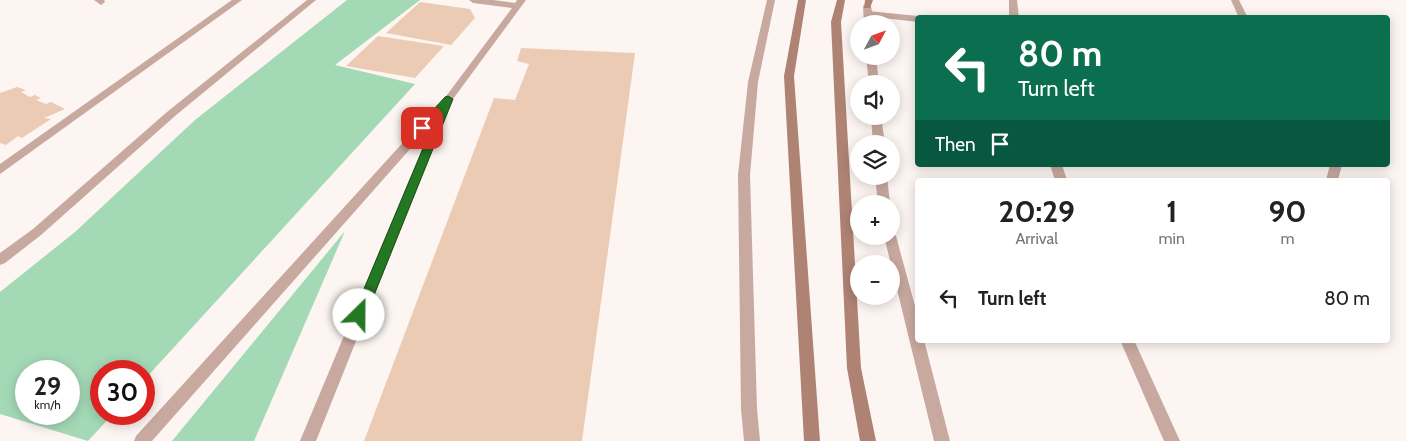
<!DOCTYPE html>
<html lang="en">
<head>
<meta charset="utf-8">
<style>
	body { margin:0; font-family:Cabin,sans-serif; background:#f6f6f6; color:#222; height:100vh; display:flex; flex-direction:column; font-size:19px; white-space:nowrap }
	* { box-sizing:border-box; margin:0 }
	p { font-size:16px; color:#767676 }
	.icon { flex:none; width:28px; height:28px; fill:none; stroke:currentColor; stroke-width:2; stroke-linecap:round; stroke-linejoin:round }
	.map { position:relative; flex:1; overflow:hidden }
	.drawer { position:absolute; left:915px; top:178px; width:475px; height:165px; display:flex; flex-direction:column; background:#fff; border-radius:5px; box-shadow:0 2px 12px #0003 }
	.drawer>* { flex:none }
	.banner { position:absolute; left:915px; top:15px; width:475px; height:152px; border-radius:5px; box-shadow:0 2px 12px #0003; background:#0b6e4f; color:#fff; overflow:hidden }
	.needle { width:32px; rotate:49deg }
	.fabs { position:absolute; left:850px; top:15px; display:grid; gap:10px }
	.fabs a { display:grid; place-items:center; width:50px; height:50px; border-radius:50%; background:#fff; box-shadow:0 2px 12px #0003; font-size:25px }
	.speed { position:absolute; left:15px; top:360px; display:flex; gap:10px; font-size:25px; font-weight:700; text-align:center }
	.speed>* { display:grid; place-content:center; width:65px; height:65px; border-radius:50%; background:#fff; box-shadow:0 2px 12px #0003; line-height:1 }
	.speed small { font-size:12px; font-weight:400 }
	.speed .limit { border:8px solid #d22; background:#fff; color:#111 }
	.pin { position:absolute; display:grid; place-items:center; width:42px; height:42px; color:#fff; margin:-21px; border-radius:10px; box-shadow:0 2px 8px #0006 }
	.me { position:absolute; width:55px; margin:-28px; rotate:23deg; stroke-linejoin:round; filter:drop-shadow(0 0 4px #0008) }
	.turn { display:flex; align-items:center; gap:18px; height:105px; padding:0 20px; font-size:22px }
	.turn .icon { width:65px; height:65px; stroke-width:2.5 }
	.turn b { display:block; font-size:35px; line-height:42px }
	.then { display:flex; align-items:center; height:48px; padding:0 20px; background:#0003; gap:10px; font-size:19px }
	.eta { display:flex; justify-content:space-evenly; align-items:center; height:85px; text-align:center }
	.eta b { font-size:30px; font-weight:800; line-height:35px }
	ul { padding:0; list-style:none }
	li { display:flex; align-items:center; gap:15px; height:70px; padding:0 20px }
	li div { flex:1 }
	li b { display:block; font-size:19px }
	li em { font-style:normal }
	.map>svg:first-child { display:block }
	.green { fill:#a4d9b6; fill-rule:evenodd }
	.building { fill:#eccbb4 }
	.lines { fill:none; stroke-linecap:round; stroke-linejoin:round }
	.minor { fill:#c8a99f; fill-rule:evenodd }
	.tertiary { fill:#c8a99f; fill-rule:evenodd }
	.secondary { fill:#af8374; fill-rule:evenodd }
	.route { fill:#247824; stroke:#174e17 }
</style>
</head>
<body>
<div class="map">
<svg width="1406" height="441" viewBox="0 0 1406 441">
	<rect width="100%" height="100%" fill="#fcf5f1"/>
	<!-- green -->
	<g class="green">
		<path d="M347 0H420L335 65 415 84 144 380V371H101V414H113L88 441 0 414V292L75 232 195 120ZM26 371H69V414H26Z"/>
		<polygon points="345,231 254,441 172,441"/>
	</g>
	<!-- building -->
	<g class="building">
		<polygon points="420,2 470,9 475,18 451,45 386,33"/>
		<polygon points="378,36 444,46 415,78 346,66"/>
		<polygon points="521,48 635,53 582,441 364,441 494,98 515,100 529,64 517,61"/>
		<polygon points="17,87 26,90 21,92 30,97 35,95 41,98 36,100 46,104 51,102 65,109 44,118 51,119 22,138 18,136 6,145 0,143 0,93"/>
	</g>
	<g class="lines">
		<!-- minor -->
		<g class="minor">
			<polygon points="94,0 104,0 105,2 101,5"/>
			<polygon points="232,0 242,0 0,174 0,164"/>
			<polygon points="307,0 316,0 175,116 41,235 5,263 0,265 0,253 33,229 167,112"/>
			<polygon points="469,0 493,0 515,3 517,0 526,0 453,99 316,441 300,441 433,123 152,441 134,441 136,436 438,104 441,103 512,8 473,3"/>
			<polygon points="1009,0 1017,0 1019,18 1009,18"/>
			<polygon points="1231,0 1239,0 1248,18 1239,18"/>
			<polygon points="868,11 918,16 922,18 918,18 918,22 865,16 865,12"/>
			<polygon points="1050,165 1062,165 1067,180 1055,180"/>
			<polygon points="1330,165 1342,165 1338,180 1326,180"/>
			<polygon points="1120,340 1134,340 1180,441 1164,441"/>
		</g>
		<!-- tertiary -->
		<g class="tertiary">
			<polygon points="767,0 775,0 758,82 750,175 757,409 760,441 744,441 741,409 738,175 748,82"/>
			<polygon points="867,3 871,6 874,24 864,24 863,6"/>
			<polygon points="866,56 876,56 879,84 869,84"/>
			<polygon points="871,116 881,116 885,144 873,144"/>
			<polygon points="875,176 887,176 890,204 878,204"/>
			<polygon points="891,232 896,236 918,317 918,340 924,340 950,441 934,441 884,236 891,236"/>
		</g>
		<!-- secondary -->
		<g class="secondary">
			<polygon points="798,0 806,0 794,76 820,441 804,441 784,76"/>
			<polygon points="837,0 845,0 841,22 861,368 876,441 860,441 847,368 831,22"/>
			<polygon points="865,0 873,0 870,8 864,8"/>
		</g>
	</g>
	<!-- route -->
	<polygon class="route" points="448,96 453,99 366,315 364,318 355,318 353,315 435,120 425,131 422,132 417,128 445,97"/>
</svg>
<div class="fabs">
<a><svg class="needle" viewBox="-14 -14 28 28"><path d="M0-13l5 13h-10z" fill="#e53935"/><path d="M0 13l5-13h-10z" fill="#767676"/></svg></a>
<a><svg class="icon" aria-label="sound" viewBox="0 0 24 24"><path d="M4 9h4l5-4v14l-5-4H4zM17 9q2 3 0 6"/></svg></a>
<a><svg class="icon" aria-label="layers" viewBox="0 0 24 24"><path d="M12 4l9 5-9 5-9-5zM3 14l9 5 9-5"/></svg></a>
<a>+</a>
<a>−</a>
</div>
<div class="speed"><div>29<small>km/h</small></div><div class="limit">30</div></div>
<div class="pin" style="left:422px;top:128px;background:#d93025"><svg class="icon" aria-label="arrive" viewBox="0 0 24 24"><path d="M6 21V4h12l-3 4 3 4H6"/></svg></div>
<svg class="me" style="left:359px;top:315px" viewBox="-20 -20 40 40"><circle r="19" fill="#fff"/><path d="M0-13L10 11 0 6-10 11z" fill="#247824"/></svg>
<div class="banner">
<div class="turn"><svg class="icon" aria-label="left" viewBox="0 0 24 24"><path d="M17 20v-9H6M10 6l-5 5 5 5"/></svg><div><b>80 m</b>Turn left</div></div>
<div class="then">Then<svg class="icon" aria-label="arrive" viewBox="0 0 24 24"><path d="M6 21V4h12l-3 4 3 4H6"/></svg></div>
</div>
<section class="drawer">
<div class="eta">
<div><b>20:29</b><p>Arrival</p></div>
<div><b>1</b><p>min</p></div>
<div><b>90</b><p>m</p></div>
</div>
<ul>
<li><svg class="icon" aria-label="left" viewBox="0 0 24 24"><path d="M17 20v-9H6M10 6l-5 5 5 5"/></svg><div><b>Turn left</b></div><em>80 m</em></li>
</ul>
</section>
</div>
</body>
</html>
